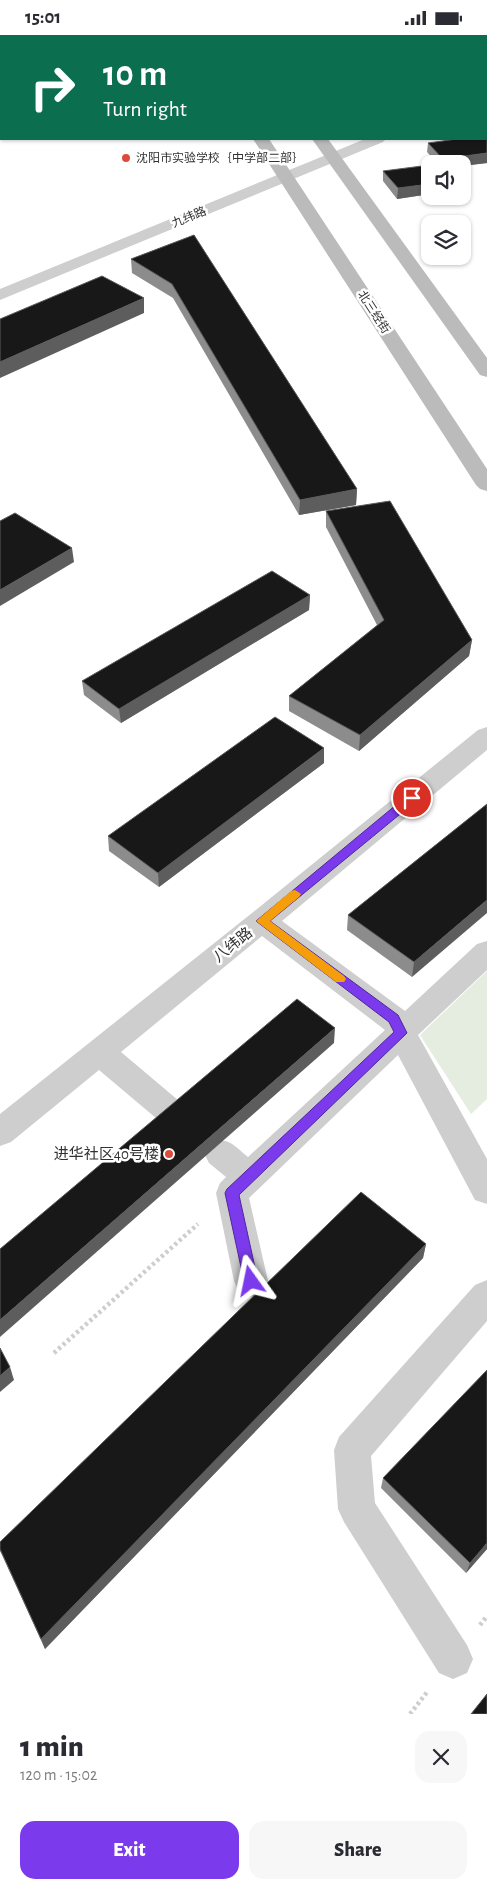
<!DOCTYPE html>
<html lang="en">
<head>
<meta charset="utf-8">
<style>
	body { margin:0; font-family:"Alegreya Sans","Noto Sans SC",sans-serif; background:#f7f7f7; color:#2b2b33; height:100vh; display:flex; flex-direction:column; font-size:19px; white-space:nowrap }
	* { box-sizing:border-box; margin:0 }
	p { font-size:16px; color:#7c7c81 }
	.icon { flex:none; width:28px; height:28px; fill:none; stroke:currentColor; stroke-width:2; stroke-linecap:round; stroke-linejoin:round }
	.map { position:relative; height:1679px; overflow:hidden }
	.details { display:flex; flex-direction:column; background:#fff; flex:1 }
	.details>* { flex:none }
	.guide { position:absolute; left:0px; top:0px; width:488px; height:105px; box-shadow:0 1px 4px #0004; background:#0b6e4f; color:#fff; overflow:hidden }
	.tools { position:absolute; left:421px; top:120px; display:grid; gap:10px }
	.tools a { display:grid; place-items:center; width:50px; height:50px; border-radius:10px; background:#fff; box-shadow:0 1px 4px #0004; font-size:25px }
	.pin { position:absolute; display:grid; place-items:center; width:42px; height:42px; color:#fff; margin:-21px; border:2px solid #fff; border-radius:50%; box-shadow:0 1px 5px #0007 }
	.me { position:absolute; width:55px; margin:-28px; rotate:348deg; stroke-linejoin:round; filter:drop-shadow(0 0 4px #0008) }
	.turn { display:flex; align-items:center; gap:18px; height:105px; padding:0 20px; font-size:22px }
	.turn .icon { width:65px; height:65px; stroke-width:2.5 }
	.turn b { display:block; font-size:35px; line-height:42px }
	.round { display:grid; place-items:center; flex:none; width:52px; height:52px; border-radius:15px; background:#f7f7f7 }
	.headline { display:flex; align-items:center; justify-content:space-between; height:85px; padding:0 20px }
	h1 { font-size:30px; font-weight:800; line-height:38px }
	.cta { display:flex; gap:10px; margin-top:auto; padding:10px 20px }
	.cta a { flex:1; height:58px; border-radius:15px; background:#7c3aed; color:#fff; font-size:20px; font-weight:800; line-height:58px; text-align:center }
	.cta a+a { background:#f7f7f7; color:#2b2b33 }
	.status { display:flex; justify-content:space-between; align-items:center; height:35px; padding:0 25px; background:#fff; direction:ltr }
	.status svg { height:14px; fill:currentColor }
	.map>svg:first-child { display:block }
	.green { fill:#e5ede0 }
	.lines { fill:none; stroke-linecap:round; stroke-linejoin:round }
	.path { stroke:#cecece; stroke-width:4.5; stroke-dasharray:3 3; stroke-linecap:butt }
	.minor { fill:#cecece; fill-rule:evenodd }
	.secondary { fill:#bbb; fill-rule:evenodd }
	.wall { fill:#8c8c8c }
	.shaded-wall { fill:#5d5d5d }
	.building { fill:#181818; stroke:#5d5d5d }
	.route { fill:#7c3aed; stroke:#51269a }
	.slow { fill:#f59e0b }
	.poi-dot { fill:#de4b3d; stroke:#fff; stroke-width:2 }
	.labels { text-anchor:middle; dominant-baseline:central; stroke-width:5; stroke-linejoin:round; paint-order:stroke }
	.far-poi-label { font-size:12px; fill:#313131; stroke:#fff; text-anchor:start }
	.far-street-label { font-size:12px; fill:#313131; stroke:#fff }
	.street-label { font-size:15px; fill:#313131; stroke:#fff }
	.poi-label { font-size:15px; fill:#313131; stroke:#fff; text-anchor:end }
</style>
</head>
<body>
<div class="status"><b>15:01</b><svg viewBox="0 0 49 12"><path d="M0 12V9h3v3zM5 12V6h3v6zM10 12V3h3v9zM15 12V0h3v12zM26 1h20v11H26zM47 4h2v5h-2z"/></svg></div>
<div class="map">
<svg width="487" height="1679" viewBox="0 0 487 1679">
	<rect width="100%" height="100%" fill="#fff"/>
	<!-- green -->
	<polygon class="green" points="487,936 487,1064 471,1079 420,1000"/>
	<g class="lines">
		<!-- path -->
		<g class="path">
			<polyline points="54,1318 198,1189"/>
			<polyline points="480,1590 487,1581"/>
			<polyline points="410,1679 428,1656"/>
		</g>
		<!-- minor -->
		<g class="minor">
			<rect x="486" y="54" width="1" height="8"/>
			<polygon points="365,104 386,104 383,107 0,265 0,254"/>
			<path d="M487 692V715L282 886 405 976 477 909 487 906V935L418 1000 487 1124V1169L475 1165 398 1020 249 1163 268 1246 263 1257 251 1262 239 1257 234 1246 216 1158 220 1148 226 1142 209 1128 204 1118 209 1108C228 1101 233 1110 248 1122L385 995 262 901 121 1017 185 1071 190 1080 185 1089 174 1093 163 1089 99 1035 11 1107 0 1111V1079L252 878 478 695Z"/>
			<polygon points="487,1245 487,1286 371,1421 375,1468 467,1610 473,1624 467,1638 453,1644 439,1638 344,1487 338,1474 334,1415 339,1402 475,1250"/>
		</g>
		<!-- secondary -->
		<g class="secondary">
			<polygon points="86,0 103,0 104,1 87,1"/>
			<polygon points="168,0 185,0 186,1 169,1"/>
			<polygon points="253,104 269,104 487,434 487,456 480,454 476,450"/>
			<polygon points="312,104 328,104 487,323 487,342 480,340"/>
		</g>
	</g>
	<!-- wall -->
	<g class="wall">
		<polygon points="428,108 487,128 462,131 462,129 438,129 427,117"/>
		<polygon points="383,136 430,159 397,164 383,146"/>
		<polygon points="194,200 357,454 356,470 299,480 173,263 132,238 131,224"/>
		<polygon points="326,476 472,605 469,621 359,716 289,676 289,661 377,590 326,492"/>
		<polygon points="310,560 309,575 121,688 84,660 82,646"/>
		<polygon points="324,728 159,852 109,816 108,801"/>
		<polygon points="487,769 412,942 347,895 348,880"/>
		<polygon points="426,1209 423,1223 45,1614 2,1520 0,1516 0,1507"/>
		<polygon points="383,1443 487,1514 466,1538 381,1453"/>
	</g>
	<!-- shaded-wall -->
	<g class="shaded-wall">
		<polygon points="487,118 487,128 462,131 462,129 443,129 443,124"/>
		<polygon points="430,149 430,159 397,164 398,153"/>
		<polygon points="144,263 144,278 0,343 0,327"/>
		<polygon points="357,454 356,470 299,480 300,465"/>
		<polygon points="72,513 74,527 0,571 0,555"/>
		<polygon points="310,560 309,575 121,688 119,674"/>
		<polygon points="472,605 469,621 359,716 360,700"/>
		<polygon points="324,713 324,728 159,852 158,838"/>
		<polygon points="487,865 487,878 412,942 414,927"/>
		<polygon points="335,993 334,1008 0,1302 0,1285"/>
		<polygon points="426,1209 423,1223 45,1614 41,1604"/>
		<polygon points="10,1332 14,1345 0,1357 0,1341"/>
		<polygon points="487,1508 487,1514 466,1538 470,1528"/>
	</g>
	<!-- building -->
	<g class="building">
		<polygon points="486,101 487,102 487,118 443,124 428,108 457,104 486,104"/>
		<polygon points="430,130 430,149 398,153 383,136"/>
		<polygon points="194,200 357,454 300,465 172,249 131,224"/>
		<polygon points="102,241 144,263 0,327 0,284"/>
		<polygon points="390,466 472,605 360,700 289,661 384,585 326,476"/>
		<polygon points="15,478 72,513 0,555 0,486"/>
		<polygon points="272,536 310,560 119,674 82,646"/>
		<polygon points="275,682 324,713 158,838 108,801"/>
		<polygon points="487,769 487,865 414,927 348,880"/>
		<polygon points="297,964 335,993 0,1285 0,1214"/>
		<polygon points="361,1157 426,1209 41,1604 0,1514 0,1507"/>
		<polygon points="0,1313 10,1332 0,1341"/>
		<polygon points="487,1335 487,1508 470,1528 383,1443"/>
		<polygon points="487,1659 487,1679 471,1679"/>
	</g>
	<!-- route -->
	<polygon class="route" points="412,759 417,763 416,766 270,886 398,980 407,998 239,1160 258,1246 256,1251 251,1253 246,1251 244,1246 225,1158 227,1154 394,997 389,987 256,886 408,760"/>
	<!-- slow -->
	<polygon class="slow" points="295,855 301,859 299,862 270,886 344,941 346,944 344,947 336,947 256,886 291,856"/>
	<!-- markers -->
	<g class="poi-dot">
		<circle cx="126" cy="123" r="5"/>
		<circle cx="169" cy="1119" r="5"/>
	</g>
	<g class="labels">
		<!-- far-poi labels -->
		<g class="far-poi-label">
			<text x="136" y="123">沈阳市实验学校｛中学部二部｝</text>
		</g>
		<!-- far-street labels -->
		<g class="far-street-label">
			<text transform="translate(189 182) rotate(-22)">九纬路</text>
			<text transform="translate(374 277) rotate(57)">北三经街</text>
		</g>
		<!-- street labels -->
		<g class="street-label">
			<text transform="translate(233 910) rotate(-39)">八纬路</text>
		</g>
		<!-- poi labels -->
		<g class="poi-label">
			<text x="159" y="1119">进华社区40号楼</text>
		</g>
	</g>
</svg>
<div class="tools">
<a><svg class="icon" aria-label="sound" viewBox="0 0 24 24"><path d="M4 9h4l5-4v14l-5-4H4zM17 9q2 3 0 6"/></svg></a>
<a><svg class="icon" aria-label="layers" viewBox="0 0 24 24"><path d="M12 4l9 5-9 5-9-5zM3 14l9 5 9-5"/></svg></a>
</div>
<div class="pin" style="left:412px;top:763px;background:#d93025"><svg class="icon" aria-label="arrive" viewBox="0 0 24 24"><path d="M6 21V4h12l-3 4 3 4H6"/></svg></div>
<svg class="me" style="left:251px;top:1246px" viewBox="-20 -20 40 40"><path d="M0-17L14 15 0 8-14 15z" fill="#7c3aed" stroke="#fff" stroke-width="4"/></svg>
<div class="guide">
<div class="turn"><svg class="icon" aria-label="right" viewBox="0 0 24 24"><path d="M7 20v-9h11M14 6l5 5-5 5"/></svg><div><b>10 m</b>Turn right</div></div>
</div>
</div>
<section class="details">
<div class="headline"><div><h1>1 min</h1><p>120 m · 15:02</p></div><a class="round"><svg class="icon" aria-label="close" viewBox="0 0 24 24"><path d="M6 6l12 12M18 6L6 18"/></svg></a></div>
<div class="cta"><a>Exit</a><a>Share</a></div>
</section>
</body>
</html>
